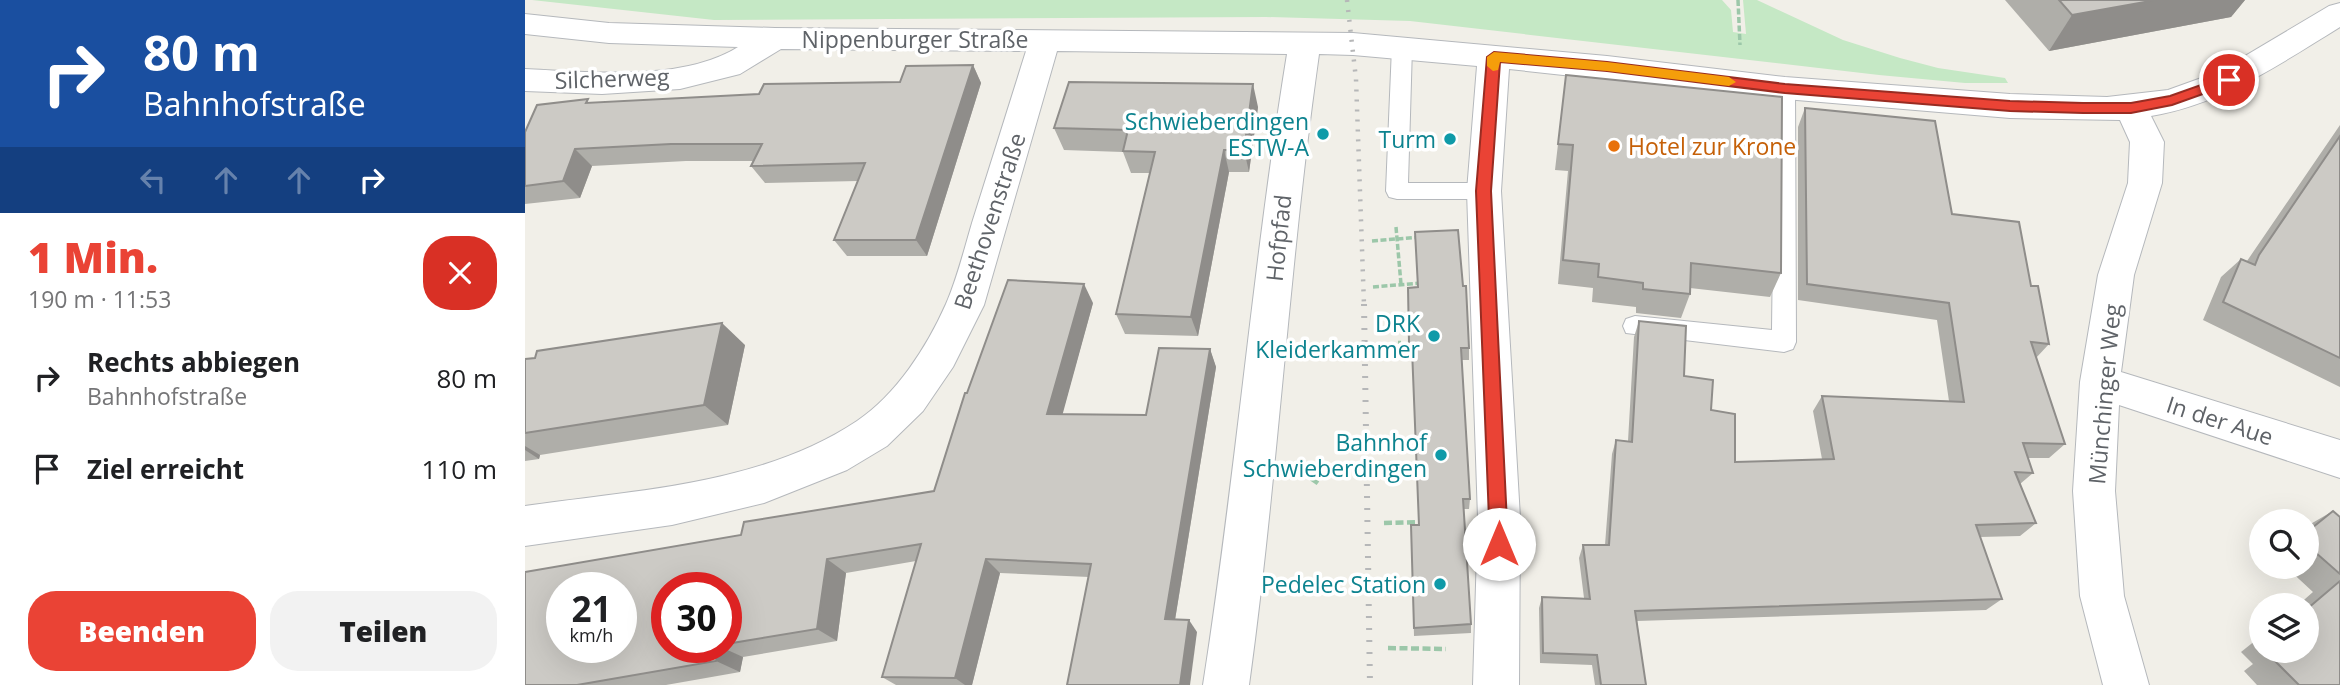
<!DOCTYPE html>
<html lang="de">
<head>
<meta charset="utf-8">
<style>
	body { margin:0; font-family:"Open Sans",sans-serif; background:#f2f2f2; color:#202124; height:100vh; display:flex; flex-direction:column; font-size:26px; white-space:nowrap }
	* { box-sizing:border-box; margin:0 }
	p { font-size:23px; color:#757577 }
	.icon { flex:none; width:38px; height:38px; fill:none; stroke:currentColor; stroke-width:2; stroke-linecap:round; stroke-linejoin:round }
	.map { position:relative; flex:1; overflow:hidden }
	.sheet { display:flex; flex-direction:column; background:#fff; width:525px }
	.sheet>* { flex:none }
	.top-card { background:#1a4fa0; color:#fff; overflow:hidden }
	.tools { position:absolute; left:1724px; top:509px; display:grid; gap:14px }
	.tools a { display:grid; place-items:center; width:70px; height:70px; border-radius:50%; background:#fff; box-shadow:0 7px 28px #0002; font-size:35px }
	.speed { position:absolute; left:21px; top:572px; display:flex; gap:14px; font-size:35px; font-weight:700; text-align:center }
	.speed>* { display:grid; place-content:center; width:91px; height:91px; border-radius:50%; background:#fff; box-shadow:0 7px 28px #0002; line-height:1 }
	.speed small { font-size:18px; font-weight:400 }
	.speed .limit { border:10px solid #d22; background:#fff; color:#111 }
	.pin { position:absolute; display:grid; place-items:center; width:60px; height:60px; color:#fff; margin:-30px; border:4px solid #fff; border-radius:50%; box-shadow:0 2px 7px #0007 }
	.me { position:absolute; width:77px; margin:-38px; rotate:0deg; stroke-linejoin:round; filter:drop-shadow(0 0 5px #0008) }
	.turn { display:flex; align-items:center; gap:24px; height:147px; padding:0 28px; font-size:32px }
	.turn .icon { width:91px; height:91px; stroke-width:2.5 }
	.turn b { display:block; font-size:49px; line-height:60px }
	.lanes { display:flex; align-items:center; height:66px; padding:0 28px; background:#0003; justify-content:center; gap:35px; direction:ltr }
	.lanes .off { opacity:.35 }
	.round { display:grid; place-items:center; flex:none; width:74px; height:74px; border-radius:28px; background:#f2f2f2 }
	.head { display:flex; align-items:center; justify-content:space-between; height:119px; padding:0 28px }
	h1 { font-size:42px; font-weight:800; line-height:52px; color:#ea4335 }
	.cta { display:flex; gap:14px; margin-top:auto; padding:14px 28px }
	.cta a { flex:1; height:80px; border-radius:28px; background:#ea4335; color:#fff; font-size:28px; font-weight:800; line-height:80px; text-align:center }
	.cta a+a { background:#f2f2f2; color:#202124 }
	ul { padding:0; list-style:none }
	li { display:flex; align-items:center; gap:21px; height:91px; padding:0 28px }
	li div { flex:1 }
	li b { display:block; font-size:26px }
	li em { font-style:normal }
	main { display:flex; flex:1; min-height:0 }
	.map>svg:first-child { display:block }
	.green { fill:#c5e8c5 }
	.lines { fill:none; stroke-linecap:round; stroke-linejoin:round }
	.lane-casing { stroke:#b5b8bc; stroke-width:2 }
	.street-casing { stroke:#b5b8bc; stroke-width:2 }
	.path-far1 { stroke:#9cc7a9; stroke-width:3.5; stroke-dasharray:6 2.5; stroke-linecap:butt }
	.path { stroke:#9cc7a9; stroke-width:4.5; stroke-dasharray:8 3.5; stroke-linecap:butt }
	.lane { fill:#fff; fill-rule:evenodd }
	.street { fill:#fff; fill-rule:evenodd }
	.rail-far1 { stroke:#b6b7b8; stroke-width:4.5; stroke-dasharray:2 8; stroke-linecap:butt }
	.rail { stroke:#b6b7b8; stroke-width:6; stroke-dasharray:2 10; stroke-linecap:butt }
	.wall { fill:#afaea9; fill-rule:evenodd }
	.shaded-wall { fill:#8f8d8a }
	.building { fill:#cccac5; stroke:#8f8d8a; stroke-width:2; fill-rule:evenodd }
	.route { fill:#ea4335; stroke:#982c22; stroke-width:2 }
	.slow { fill:#f59e0b }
	.culture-dot { fill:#0f9aa8; stroke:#fff; stroke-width:2.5 }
	.food-dot { fill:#e8710a; stroke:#fff; stroke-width:2.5 }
	.labels { text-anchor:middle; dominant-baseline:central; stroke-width:7; stroke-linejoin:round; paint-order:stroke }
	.street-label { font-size:23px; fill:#5f6368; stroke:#fff }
	.culture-label { font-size:23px; fill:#0d838f; stroke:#fff; text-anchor:end }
	.food-label { font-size:23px; fill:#c56008; stroke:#fff; text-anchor:start }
</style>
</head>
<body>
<main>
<section class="sheet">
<div class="top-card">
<div class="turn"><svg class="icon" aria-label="right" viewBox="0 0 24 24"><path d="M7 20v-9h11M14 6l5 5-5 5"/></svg><div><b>80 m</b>Bahnhofstraße</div></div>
<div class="lanes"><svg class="icon off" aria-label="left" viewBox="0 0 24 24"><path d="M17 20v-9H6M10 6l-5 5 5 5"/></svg><svg class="icon off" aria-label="ahead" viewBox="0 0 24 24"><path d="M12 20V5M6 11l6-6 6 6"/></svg><svg class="icon off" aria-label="ahead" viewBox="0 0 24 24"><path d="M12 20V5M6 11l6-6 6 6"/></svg><svg class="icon" aria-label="right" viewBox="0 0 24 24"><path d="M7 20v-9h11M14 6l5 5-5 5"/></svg></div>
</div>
<div class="head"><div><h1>1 Min.</h1><p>190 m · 11:53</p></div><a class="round" style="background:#d93025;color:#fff"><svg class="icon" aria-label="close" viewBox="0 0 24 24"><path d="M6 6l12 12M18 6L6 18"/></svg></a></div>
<ul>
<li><svg class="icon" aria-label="right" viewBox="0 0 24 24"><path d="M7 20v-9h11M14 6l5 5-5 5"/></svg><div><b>Rechts abbiegen</b><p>Bahnhofstraße</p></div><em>80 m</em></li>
<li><svg class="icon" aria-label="arrive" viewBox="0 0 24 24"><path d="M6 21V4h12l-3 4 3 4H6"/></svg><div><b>Ziel erreicht</b></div><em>110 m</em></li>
</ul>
<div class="cta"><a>Beenden</a><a>Teilen</a></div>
</section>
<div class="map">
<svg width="1815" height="685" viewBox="0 0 1815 685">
	<rect width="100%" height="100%" fill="#f1efe8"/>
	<!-- green -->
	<polygon class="green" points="7,0 1197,0 1206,10 1208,32 1221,34 1218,0 1232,0 1318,40 1375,58 1413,68 1480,78 1483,83 1440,83 1354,75 885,21 741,17 189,20"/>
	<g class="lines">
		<!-- lane casing -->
		<g class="lane-casing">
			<g id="lane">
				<polygon points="877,40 884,42 887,47 883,183 959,183 967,185 970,191 967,197 959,199 872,199 864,197 861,191 867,47 870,42"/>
				<polygon points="1260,81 1267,83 1270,88 1271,342 1268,349 1259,352 1101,333 1098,326 1101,319 1110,316 1247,330 1250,88 1253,83"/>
			</g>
		</g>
		<!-- street casing -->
		<g class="street-casing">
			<path id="street" d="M1815 3V27C1755 64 1697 104 1626 116L1639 142 1637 183 1609 275 1596 372 1815 440V478L1594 405 1590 491 1599 596 1624 685H1578L1555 596 1548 491 1555 382 1573 275 1603 183 1605 142 1595 120 1485 118 1260 99 984 69 976 191 995 518 994 685H948L953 518 942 191 952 66 828 55 794 54C764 264 753 475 724 685H678C711 475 728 263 762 54L532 51 459 305 428 367 398 411 362 446 322 470 239 503 147 525 0 546V506C111 490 236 485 332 421 371 395 402 347 421 304 432 279 439 250 447 223 465 166 483 109 501 51L256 49 215 74 155 89 77 94 0 91V69C64 72 157 82 213 47L84 43 0 34V14L84 23 250 28 828 33 1082 56 1260 77 1485 94 1582 97 1643 90 1693 72 1804 6Z"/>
		</g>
		<!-- path-far1 -->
		<g class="path-far1">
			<polyline points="1213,0 1215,45"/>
			<polyline points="871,227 876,284"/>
			<polyline points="847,241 895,237"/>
			<polyline points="848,287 896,283"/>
		</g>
		<!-- path -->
		<g class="path">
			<polyline points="873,343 876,343"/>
			<polyline points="777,472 794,484"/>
			<polyline points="859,523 897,522"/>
			<polyline points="863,648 921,649"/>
		</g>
		<!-- lane -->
		<use href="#lane" class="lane"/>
		<!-- street -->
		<use href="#street" class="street"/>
		<!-- rail-far1 -->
		<polyline class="rail-far1" points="822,0 831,79 839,305"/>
		<!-- rail -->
		<polyline class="rail" points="839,304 845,685"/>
	</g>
	<!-- wall -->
	<g class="wall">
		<polygon points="1480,0 1720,0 1706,17 1524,51"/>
		<polygon points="448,65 456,83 402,256 322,256 309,240 333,181 240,183 226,166 228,161 161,161 67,166 55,198 0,204 0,132 66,103 234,94 375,82"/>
		<polygon points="1041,75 1256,273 1245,297 1165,288 1165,294 1156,318 1111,313 1111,307 1067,302 1068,288 1033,284 1043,171 1030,170"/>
		<polygon points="733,107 724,172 704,172 673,336 600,334 591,314 625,173 606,173 598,152 539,150 529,128"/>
		<polygon points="1280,108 1427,214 1506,286 1524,344 1511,358 1540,444 1524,458 1503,458 1508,473 1495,484 1511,523 1495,536 1455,537 1477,599 1461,610 1112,621 1121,685 1070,685 1067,665 1015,663 1014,608 1017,597 1059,598 1054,558 1058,545 1080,545 1087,454 1091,440 1103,441 1109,337 1114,321 1186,410 1210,462 1297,459 1288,411 1297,396 1424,401 1412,320 1273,300 1273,127"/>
		<polygon points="1815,125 1815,387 1678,320 1696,277 1716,259 1722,261"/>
		<polygon points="938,286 944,348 944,360 937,360 945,499 944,509 939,509 946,624 946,633 889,636 886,525 894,525 888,362 884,356 883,288"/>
		<path d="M568 303 537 414 621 415 685 349 691 367 650 620 672 632 564 577 475 573 447 685H371L357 677 391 561 321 573 312 641 218 657 215 672 141 685H0L216 535 409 491 442 393ZM201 588V648H142Z"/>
		<polygon points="220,345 203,425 15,455 14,459 0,461 0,359"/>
		<polygon points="1808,511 1815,517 1815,685 1732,685 1719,671 1728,664 1716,652 1736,636 1736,651 1782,651 1782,606 1772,606 1788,592 1761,567 1782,567 1782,526"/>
	</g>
	<!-- shaded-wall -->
	<g class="shaded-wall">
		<polygon points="1631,0 1720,0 1706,17 1524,51 1547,15"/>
		<polygon points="448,65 456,83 402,256 391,240"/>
		<polygon points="728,84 733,107 724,172 719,150"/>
		<polygon points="50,149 67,166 55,198 38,181"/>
		<polygon points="699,150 704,172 673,336 666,317"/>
		<polygon points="559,284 568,303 533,431 522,414"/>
		<polygon points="197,323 220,345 203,425 179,405"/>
		<polygon points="685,349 691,367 648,632 640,619"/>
		<polygon points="0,446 15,455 14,459 0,450"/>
		<polygon points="302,559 321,573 312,641 292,629"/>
		<polygon points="461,559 475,573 447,685 440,685 430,678"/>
		<polygon points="664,620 672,632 665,685 655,685"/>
		<polygon points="194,648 198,648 218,657 215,672 191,661"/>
	</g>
	<!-- building -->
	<g class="building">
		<polygon points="1534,0 1631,0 1547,15"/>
		<polygon points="448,65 391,240 309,240 340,163 226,166 237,144 146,144 50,149 38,181 0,186 0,132 12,105 63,99 61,103 234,94 239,84 375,82 381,66"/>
		<polygon points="1041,75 1257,97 1256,273 1166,263 1165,294 1118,289 1118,283 1073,277 1074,264 1038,260 1048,145 1033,144"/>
		<polygon points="544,82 728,84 719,150 699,150 666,317 591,314 630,152 598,151 603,130 529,128"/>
		<polygon points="1280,108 1410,121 1427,214 1494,222 1506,286 1513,286 1524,344 1506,342 1540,444 1498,443 1508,473 1490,472 1511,523 1451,525 1477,599 1110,611 1121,685 1076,685 1072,655 1018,653 1017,597 1065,599 1058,545 1084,545 1091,440 1107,442 1114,321 1161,326 1159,376 1188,380 1186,410 1210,414 1210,462 1309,459 1297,396 1439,402 1424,303 1282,284"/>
		<polygon points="1815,136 1815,358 1698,302 1716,259 1730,265 1734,255"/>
		<polygon points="933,230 938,286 941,286 944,348 936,348 945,499 938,499 946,624 889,628 886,525 894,525 887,349 884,343 883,288 893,287 890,232"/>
		<path d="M483 280 559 284 522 414 621 415 634 348 685 349 640 619 664 620 655 685H542L566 564 461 559 430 678 357 677 396 544 302 559 292 629 201 644V588H142V648H194L191 661 52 685H0V572L216 535 219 522 409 491 440 393H442ZM37 588H96V648H37Z"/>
		<polygon points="197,323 179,405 0,433 0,359 10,358 12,351"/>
		<polygon points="1808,511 1815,517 1815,574 1782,545 1782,532"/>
		<polygon points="1815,581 1815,685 1774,685 1748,659 1757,651 1782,651 1782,609"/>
	</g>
	<!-- route -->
	<polygon class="route" points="969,52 1082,62 1260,84 1485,101 1558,103 1606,103 1645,96 1704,75 1711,80 1709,83 1647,105 1606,113 1558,113 1485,111 1260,93 1082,71 975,62 966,191 983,544 980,550 974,553 968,550 965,544 951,191 962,57"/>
	<!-- slow -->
	<polygon class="slow" points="969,52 1082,62 1204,77 1211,82 1204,86 1082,71 975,62 973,70 968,71 962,66 962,57"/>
	<!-- markers -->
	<g class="culture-dot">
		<circle cx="798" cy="134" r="7"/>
		<circle cx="925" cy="139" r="7"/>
		<circle cx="909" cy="336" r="7"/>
		<circle cx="916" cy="455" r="7"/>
		<circle cx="915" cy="584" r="7"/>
	</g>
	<circle class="food-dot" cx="1089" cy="146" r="7"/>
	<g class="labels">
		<!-- street labels -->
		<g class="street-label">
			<text x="390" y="39">Nippenburger Straße</text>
			<text transform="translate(87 78) rotate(-2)">Silcherweg</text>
			<text transform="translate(464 221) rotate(-72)">Beethovenstraße</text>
			<text transform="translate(753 238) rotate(-84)">Hofpfad</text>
			<text transform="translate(1579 394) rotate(-85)">Münchinger Weg</text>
			<text transform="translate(1695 420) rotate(18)">In der Aue</text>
		</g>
		<!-- culture labels -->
		<g class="culture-label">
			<text x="784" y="121">Schwieberdingen<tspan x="784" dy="26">ESTW-A</tspan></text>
			<text x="911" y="139">Turm</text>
			<text x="895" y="323">DRK<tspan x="895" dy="26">Kleiderkammer</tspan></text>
			<text x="902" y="442">Bahnhof<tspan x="902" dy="26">Schwieberdingen</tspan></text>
			<text x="901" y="584">Pedelec Station</text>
		</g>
		<!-- food labels -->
		<g class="food-label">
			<text x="1103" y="146">Hotel zur Krone</text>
		</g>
	</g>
</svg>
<div class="tools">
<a><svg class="icon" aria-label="search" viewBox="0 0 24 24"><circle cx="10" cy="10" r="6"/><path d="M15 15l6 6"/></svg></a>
<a><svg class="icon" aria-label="layers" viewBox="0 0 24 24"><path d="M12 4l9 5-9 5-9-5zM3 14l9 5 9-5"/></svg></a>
</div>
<div class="speed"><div>21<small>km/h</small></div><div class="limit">30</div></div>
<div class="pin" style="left:1704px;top:80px;background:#d93025"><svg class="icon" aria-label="arrive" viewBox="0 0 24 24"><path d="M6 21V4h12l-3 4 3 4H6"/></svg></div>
<svg class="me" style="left:974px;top:544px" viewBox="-20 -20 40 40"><circle r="19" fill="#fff"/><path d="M0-13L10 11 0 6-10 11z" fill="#ea4335"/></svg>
</div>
</main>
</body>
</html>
